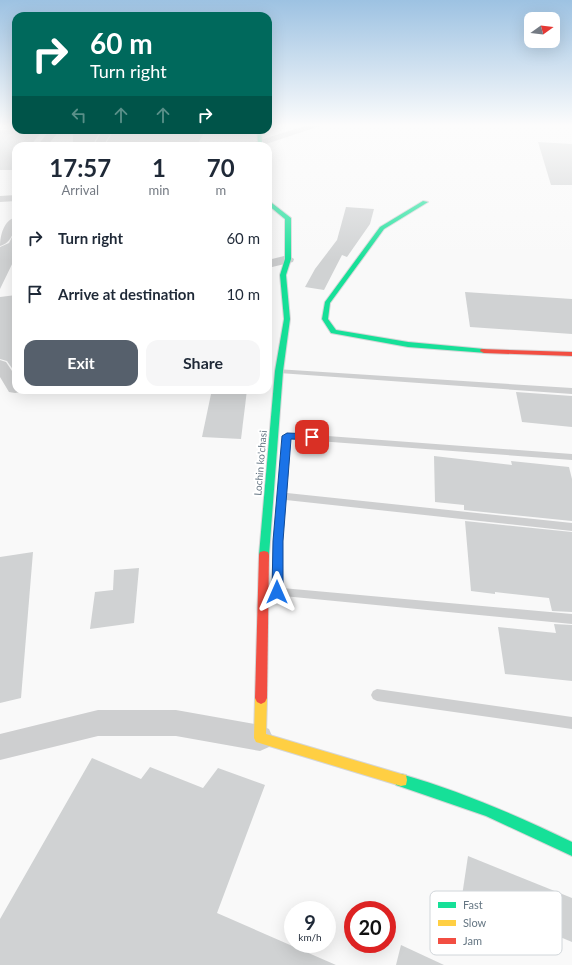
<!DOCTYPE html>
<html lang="en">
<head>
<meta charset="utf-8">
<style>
	body { margin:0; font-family:Lato,sans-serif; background:#f6f6f7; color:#1f2937; height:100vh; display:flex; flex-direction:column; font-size:15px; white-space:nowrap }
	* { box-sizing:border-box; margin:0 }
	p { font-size:13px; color:#747a83 }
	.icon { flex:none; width:22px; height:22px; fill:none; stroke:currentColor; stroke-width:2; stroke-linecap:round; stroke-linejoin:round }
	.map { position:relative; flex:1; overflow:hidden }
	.panel { position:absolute; left:12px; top:142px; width:260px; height:252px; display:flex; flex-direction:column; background:#fff; border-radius:12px; box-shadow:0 4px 16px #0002 }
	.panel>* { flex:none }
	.top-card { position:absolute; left:12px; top:12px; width:260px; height:122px; border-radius:12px; box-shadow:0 4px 16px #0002; background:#00695c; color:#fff; overflow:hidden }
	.needle { width:26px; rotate:75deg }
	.tools { position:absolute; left:524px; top:12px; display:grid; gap:8px }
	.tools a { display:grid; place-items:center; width:36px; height:36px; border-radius:8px; background:#fff; box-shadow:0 4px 16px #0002; font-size:20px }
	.speed { position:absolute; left:284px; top:901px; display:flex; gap:8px; font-size:20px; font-weight:700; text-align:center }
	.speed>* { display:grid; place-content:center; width:52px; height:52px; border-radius:50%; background:#fff; box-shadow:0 4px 16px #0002; line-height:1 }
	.speed small { font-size:10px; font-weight:400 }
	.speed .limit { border:6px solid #d22; background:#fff; color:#111 }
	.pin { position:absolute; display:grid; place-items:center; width:34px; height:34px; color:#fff; margin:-17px; border-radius:8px; box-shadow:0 2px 6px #0006 }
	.me { position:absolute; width:44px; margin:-22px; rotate:0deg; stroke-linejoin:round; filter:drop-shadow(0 0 3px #0008) }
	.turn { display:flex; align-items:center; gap:14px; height:84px; padding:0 12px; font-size:18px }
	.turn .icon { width:52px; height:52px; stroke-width:2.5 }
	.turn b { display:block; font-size:28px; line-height:34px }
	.lanes { display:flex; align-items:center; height:38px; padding:0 12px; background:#0003; justify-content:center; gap:20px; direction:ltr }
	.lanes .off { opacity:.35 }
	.eta { display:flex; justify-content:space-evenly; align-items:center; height:68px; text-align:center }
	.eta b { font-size:24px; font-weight:700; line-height:28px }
	.primary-button { display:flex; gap:8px; margin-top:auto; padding:8px 12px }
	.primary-button a { flex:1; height:46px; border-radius:12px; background:#56606c; color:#fff; font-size:16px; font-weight:700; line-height:46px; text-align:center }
	.primary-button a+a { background:#f6f6f7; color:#1f2937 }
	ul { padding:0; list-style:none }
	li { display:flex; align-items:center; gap:12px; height:56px; padding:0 12px }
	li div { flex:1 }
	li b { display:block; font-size:15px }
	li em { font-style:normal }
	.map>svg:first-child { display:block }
	.building { fill:#d0d2d3 }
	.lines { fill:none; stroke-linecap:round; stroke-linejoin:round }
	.fast-casing { stroke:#d5d6d7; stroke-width:2 }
	.slow-casing { stroke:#d5d6d7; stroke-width:2 }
	.jam-casing { stroke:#d5d6d7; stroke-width:2 }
	.lane { fill:#cecfd0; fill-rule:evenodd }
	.street { fill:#cecfd0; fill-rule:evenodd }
	.fast { fill:#16e098; fill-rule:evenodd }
	.slow { fill:#ffcf43; fill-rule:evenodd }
	.jam { fill:#f24e42; fill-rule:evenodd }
	.route { fill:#1a73e8; stroke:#114b97 }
	.labels { text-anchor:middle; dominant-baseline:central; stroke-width:4; stroke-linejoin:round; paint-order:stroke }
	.street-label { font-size:10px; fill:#657683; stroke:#fff }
	.key { fill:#fff; stroke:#d1d6da; stroke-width:1 }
	.key-label { font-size:11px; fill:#657683 }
</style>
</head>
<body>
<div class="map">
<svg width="572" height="965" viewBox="0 0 572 965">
	<rect width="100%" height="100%" fill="#f9f9f9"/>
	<!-- building -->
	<g class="building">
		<polygon points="0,130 43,130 30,146 16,146 16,170 0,170"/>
		<polygon points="73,130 101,130 92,146 77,146 78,144 73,144"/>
		<polygon points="114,130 205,130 197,146 105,145"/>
		<polygon points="538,142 572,144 572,185 551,185"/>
		<polygon points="346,207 374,209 370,224 347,257 342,255 324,290 305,287 315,269 337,240"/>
		<polygon points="16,229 16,256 0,289 0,247 9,243"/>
		<polygon points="465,292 572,299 572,334 470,327"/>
		<polygon points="16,295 16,374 7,361 0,359 0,297"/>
		<polygon points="232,390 247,390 241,439 202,437 211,394"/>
		<polygon points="516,392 572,396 572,427 522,422"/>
		<polygon points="434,456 512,465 511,461 569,467 572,479 572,521 464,510 464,505 435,502"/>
		<polygon points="465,521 572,532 572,612 552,611 549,598 495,592 495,594 471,591"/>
		<polygon points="33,552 21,698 0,703 0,557"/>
		<polygon points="139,568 134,623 90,629 95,592 113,590 114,570"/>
		<polygon points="554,624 572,625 572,681 505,674 498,627 556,633"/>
		<polygon points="92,758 141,779 150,767 203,788 218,768 265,785 217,913 336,965 0,965 0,919"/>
		<polygon points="468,856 572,898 572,942 462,896"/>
		<polygon points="401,945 444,965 396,965"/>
	</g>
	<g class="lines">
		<!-- fast casing -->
		<g class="fast-casing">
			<g id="fast">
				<polygon points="257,130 261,130 262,143 260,146 256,146 258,143"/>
				<polygon points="268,200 291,218 291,259 286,275 290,319 283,371 269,555 268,558 264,559 260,558 259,555 275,371 284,319 280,275 285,259 285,219 268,205"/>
				<polygon points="423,201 428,202 384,229 330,303 328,319 336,330 408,342 484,349 488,351 487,353 408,347 331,333 322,319 325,302 380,227"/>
				<path d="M401 774C460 791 516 815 572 842V856L486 816 396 785 395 780 396 775Z"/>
			</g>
		</g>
		<!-- slow casing -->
		<g class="slow-casing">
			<polygon id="slow" points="261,692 265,694 267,698 266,734 401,774 406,775 407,780 406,785 401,786 256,742 254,738 255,698 257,694"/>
		</g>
		<!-- jam casing -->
		<g class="jam-casing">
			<g id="jam">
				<polygon points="481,349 572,352 572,356 484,353 480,351"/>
				<polygon points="264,551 268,552 269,555 267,698 265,702 261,704 257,702 255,698 259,555 260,552"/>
			</g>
		</g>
		<!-- lane -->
		<g class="lane">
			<polygon points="276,369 572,388 572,394 279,373 276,373"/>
			<polygon points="287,433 572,454 572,460 291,439 287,493 572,523 572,531 286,500 283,541 282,588 572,614 572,624 273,595 272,592 273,541 283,436"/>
			<polygon points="377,689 572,717 572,729 377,701 373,699 371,695 373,691"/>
		</g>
		<!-- street -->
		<g class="street">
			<polygon points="308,125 323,125 263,145 257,145 255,143 257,141"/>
			<polygon points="50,130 60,130 47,146 37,146"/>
			<polygon points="103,130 113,130 103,146 93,146"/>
			<polygon points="16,195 16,201 0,202 0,196"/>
			<path d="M16 217C16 228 12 243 0 246 0 235 4 220 16 217Z"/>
			<polygon points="288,255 294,259 293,262 268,268 268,260"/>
			<polygon points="0,360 6,362 16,377 16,390 22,390 21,392 15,393 9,392 0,377"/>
			<polygon points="98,710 176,710 260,725 269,729 273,738 269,747 260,751 176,736 98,736 0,760 0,734"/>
		</g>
		<!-- fast -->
		<use href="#fast" class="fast"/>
		<!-- slow -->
		<use href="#slow" class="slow"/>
		<!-- jam -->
		<use href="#jam" class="jam"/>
	</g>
	<!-- sky -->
	<linearGradient id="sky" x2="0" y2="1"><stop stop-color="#9dc2e2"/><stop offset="0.48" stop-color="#fcfcfc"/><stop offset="1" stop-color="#fcfcfc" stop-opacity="0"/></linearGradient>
	<rect width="572" height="261" fill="url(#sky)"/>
	<!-- route -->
	<polygon class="route" points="287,433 312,434 316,437 312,440 291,439 283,541 283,592 281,595 274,595 272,592 273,541 282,436"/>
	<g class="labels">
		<!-- street labels -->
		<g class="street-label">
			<text transform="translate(260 463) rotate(-85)">Lochin ko'chasi</text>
		</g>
	</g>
	<!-- legend -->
	<rect x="430" y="891" width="132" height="64" rx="6" class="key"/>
	<rect x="438" y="902" width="18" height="6" fill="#16e098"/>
	<rect x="438" y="920" width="18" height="6" fill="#ffcf43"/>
	<rect x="438" y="938" width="18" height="6" fill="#f24e42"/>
	<g class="key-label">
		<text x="463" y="909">Fast</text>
		<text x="463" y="927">Slow</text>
		<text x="463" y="945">Jam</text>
	</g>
</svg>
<div class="tools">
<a><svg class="needle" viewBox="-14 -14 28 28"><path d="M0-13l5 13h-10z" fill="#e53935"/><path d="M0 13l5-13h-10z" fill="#747a83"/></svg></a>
</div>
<div class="speed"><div>9<small>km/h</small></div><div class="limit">20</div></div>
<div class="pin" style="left:312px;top:437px;background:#d93025"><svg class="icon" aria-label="arrive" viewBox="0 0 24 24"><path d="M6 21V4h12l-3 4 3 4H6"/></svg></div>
<svg class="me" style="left:277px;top:592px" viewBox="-20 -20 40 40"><path d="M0-17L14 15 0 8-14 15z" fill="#1a73e8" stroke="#fff" stroke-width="4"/></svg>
<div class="top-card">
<div class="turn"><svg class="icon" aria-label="right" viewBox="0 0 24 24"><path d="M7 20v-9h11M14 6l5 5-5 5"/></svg><div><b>60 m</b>Turn right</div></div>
<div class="lanes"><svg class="icon off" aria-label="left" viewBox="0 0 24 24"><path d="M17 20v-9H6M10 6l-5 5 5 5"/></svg><svg class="icon off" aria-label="ahead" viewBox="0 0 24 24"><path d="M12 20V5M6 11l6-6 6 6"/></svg><svg class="icon off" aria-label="ahead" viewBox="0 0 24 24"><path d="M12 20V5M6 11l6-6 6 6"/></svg><svg class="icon" aria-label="right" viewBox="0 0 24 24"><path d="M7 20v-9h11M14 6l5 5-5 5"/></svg></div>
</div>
<section class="panel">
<div class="eta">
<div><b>17:57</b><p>Arrival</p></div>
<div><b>1</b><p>min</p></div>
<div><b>70</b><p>m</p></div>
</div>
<ul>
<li><svg class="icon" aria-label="right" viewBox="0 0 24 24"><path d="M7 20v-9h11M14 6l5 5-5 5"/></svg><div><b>Turn right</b></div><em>60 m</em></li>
<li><svg class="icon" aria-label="arrive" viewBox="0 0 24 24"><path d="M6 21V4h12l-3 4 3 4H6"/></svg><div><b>Arrive at destination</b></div><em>10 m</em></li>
</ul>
<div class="primary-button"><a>Exit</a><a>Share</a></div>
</section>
</div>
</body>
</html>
